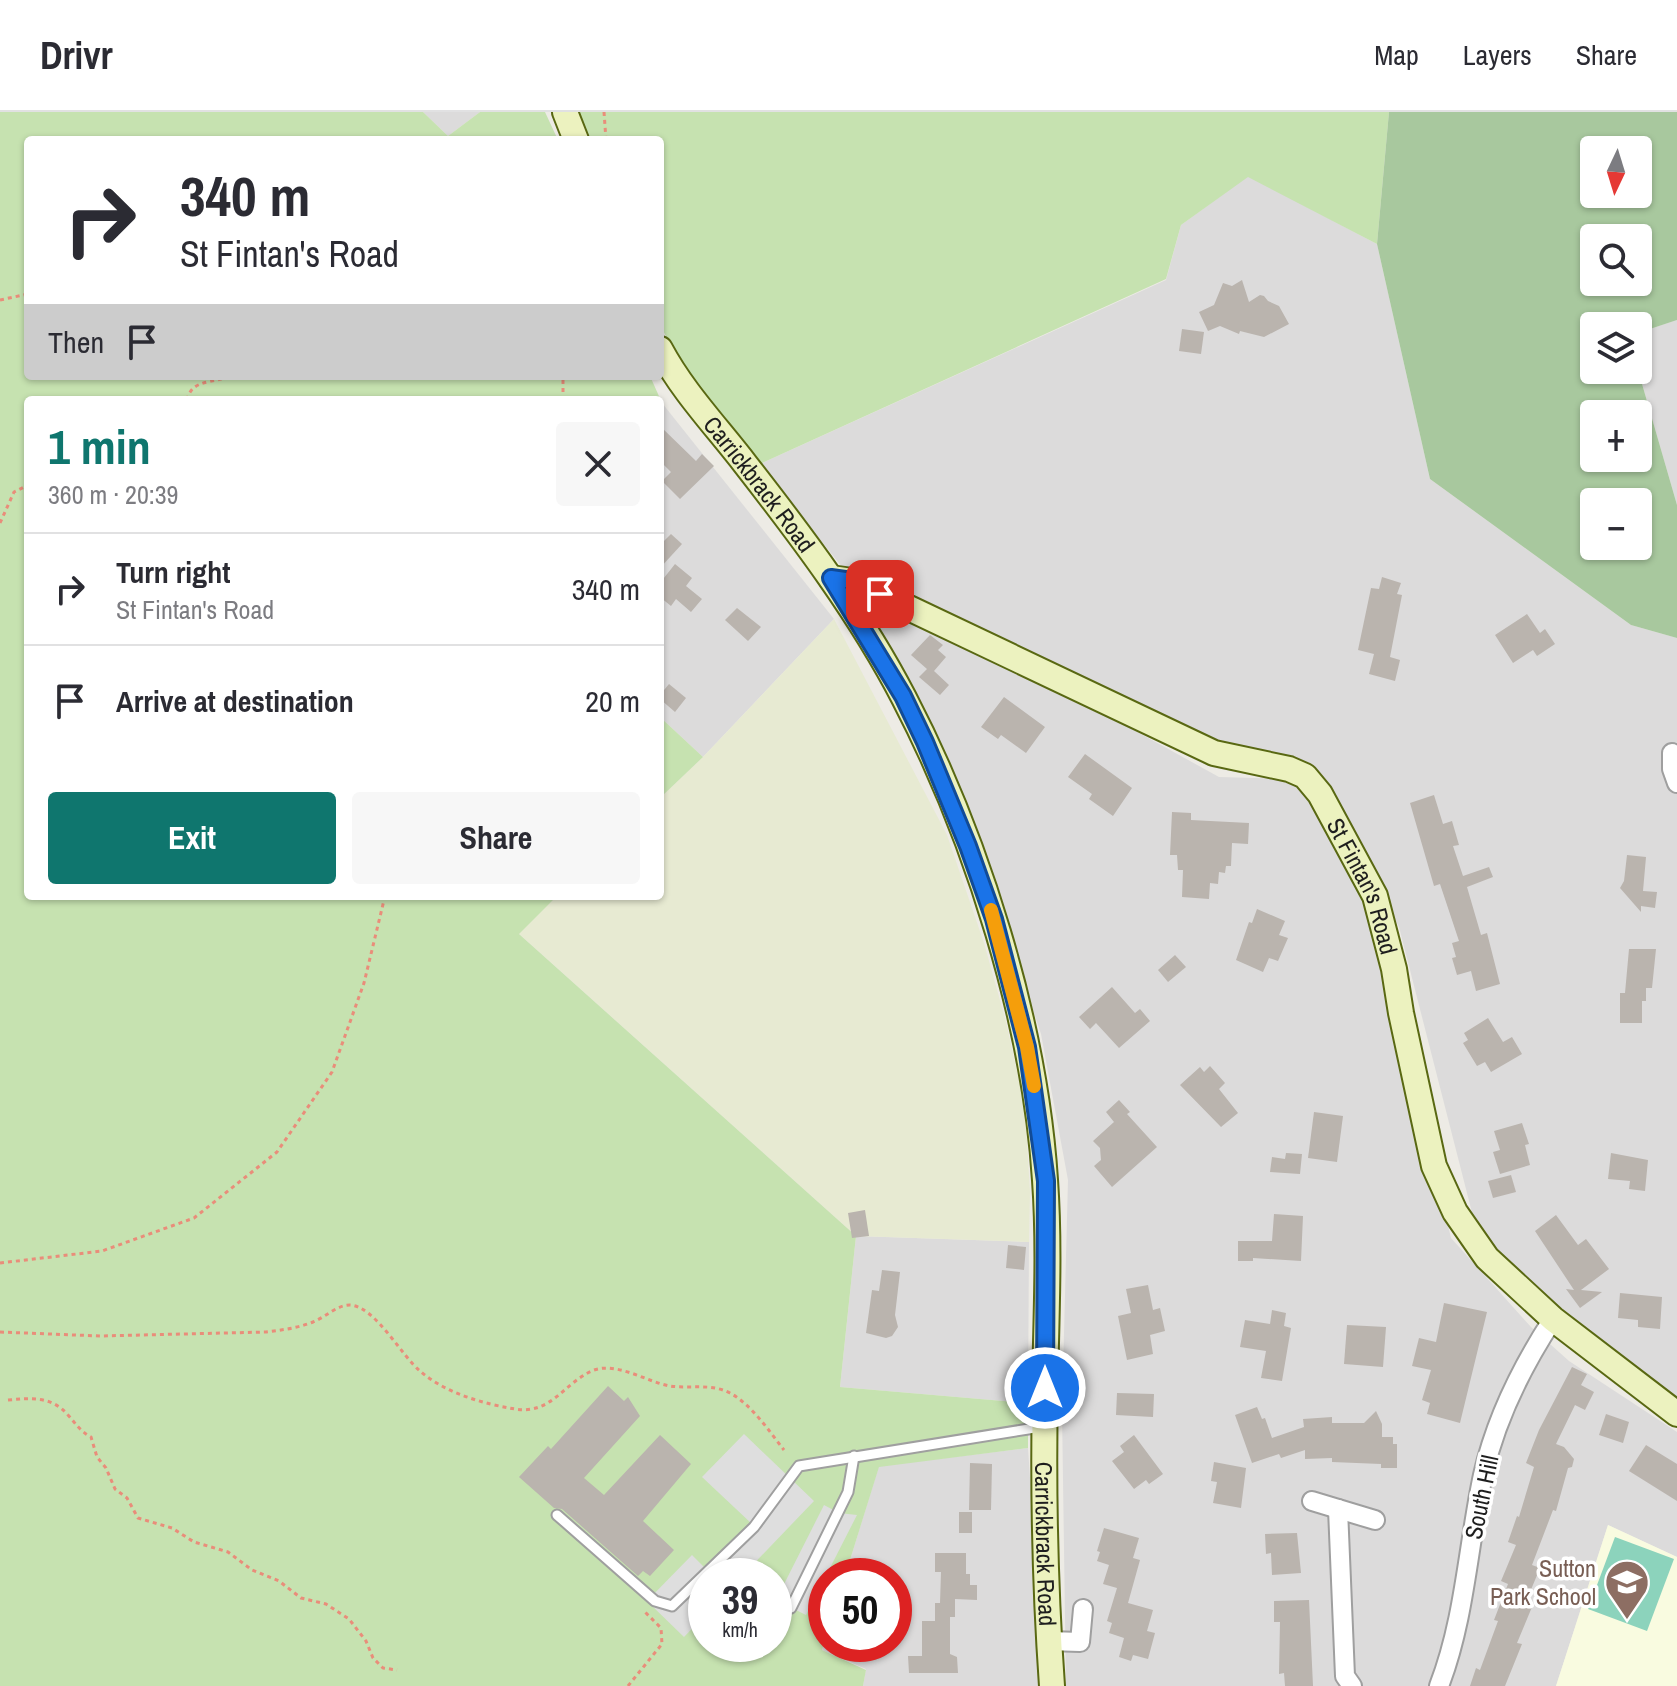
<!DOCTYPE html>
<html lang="en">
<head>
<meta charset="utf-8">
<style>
	body { margin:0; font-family:"Archivo Narrow",sans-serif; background:#f7f7f7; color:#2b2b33; height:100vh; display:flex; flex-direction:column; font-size:30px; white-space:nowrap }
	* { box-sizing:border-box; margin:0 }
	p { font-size:26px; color:#7c7c81 }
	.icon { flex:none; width:44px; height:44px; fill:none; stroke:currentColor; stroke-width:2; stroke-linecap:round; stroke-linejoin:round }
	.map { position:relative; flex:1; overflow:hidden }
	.sheet { position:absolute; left:24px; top:284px; width:640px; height:504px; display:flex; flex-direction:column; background:#fff; border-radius:8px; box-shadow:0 2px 6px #0004 }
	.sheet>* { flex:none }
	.hud { position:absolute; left:24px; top:24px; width:640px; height:244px; border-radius:8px; box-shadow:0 2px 6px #0004; background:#fff; color:#2b2b33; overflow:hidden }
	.needle { width:52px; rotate:184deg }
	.fabs { position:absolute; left:1580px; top:24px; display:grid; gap:16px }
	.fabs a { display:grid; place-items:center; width:72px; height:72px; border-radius:8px; background:#fff; box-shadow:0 2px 6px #0004; font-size:40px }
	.speed { position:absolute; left:688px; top:1446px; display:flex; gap:16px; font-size:40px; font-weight:700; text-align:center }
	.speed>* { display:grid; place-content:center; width:104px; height:104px; border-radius:50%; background:#fff; box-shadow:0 2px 6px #0004; line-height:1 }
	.speed small { font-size:20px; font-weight:400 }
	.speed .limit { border:12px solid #d22; background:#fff; color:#111 }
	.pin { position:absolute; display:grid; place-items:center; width:68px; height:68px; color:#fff; margin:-34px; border-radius:16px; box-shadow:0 4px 12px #0006 }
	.me { position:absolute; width:88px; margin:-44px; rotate:0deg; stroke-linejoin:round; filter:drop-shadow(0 0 6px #0008) }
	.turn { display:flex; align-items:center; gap:28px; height:168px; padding:0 24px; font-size:36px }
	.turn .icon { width:104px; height:104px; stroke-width:2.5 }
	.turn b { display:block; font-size:56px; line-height:68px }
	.then { display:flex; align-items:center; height:76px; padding:0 24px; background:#0003; gap:16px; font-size:30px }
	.round { display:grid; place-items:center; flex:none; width:84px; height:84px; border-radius:8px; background:#f7f7f7 }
	.overview { display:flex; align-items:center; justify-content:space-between; height:136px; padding:0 24px }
	h1 { font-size:48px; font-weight:700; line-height:60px; color:#0f766e }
	.button { display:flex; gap:16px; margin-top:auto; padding:16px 24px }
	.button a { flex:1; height:92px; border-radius:8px; background:#0f766e; color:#fff; font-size:32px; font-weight:700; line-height:92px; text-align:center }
	.button a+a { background:#f7f7f7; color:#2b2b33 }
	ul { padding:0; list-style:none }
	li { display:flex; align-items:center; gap:24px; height:112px; padding:0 24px; border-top:2px solid #e1e1e2 }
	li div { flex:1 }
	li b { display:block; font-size:30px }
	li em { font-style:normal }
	header { display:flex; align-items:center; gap:48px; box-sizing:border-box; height:112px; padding:0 40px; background:#fff; border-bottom:2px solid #e1e1e2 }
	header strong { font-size:38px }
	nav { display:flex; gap:44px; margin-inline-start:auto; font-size:28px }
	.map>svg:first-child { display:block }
	.residential { fill:#dcdbdb }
	.education { fill:#f9fbe0 }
	.farmland { fill:#e7ead2 }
	.grass { fill:#c6e2b0; fill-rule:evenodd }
	.forest { fill:#a8c89e; fill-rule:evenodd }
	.pitch { fill:#8cd3bc }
	.parking { fill:#dedede }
	.building { fill:#bab4ae }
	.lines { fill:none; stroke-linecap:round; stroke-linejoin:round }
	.lane-casing { stroke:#9f9f9f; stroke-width:13 }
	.street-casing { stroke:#9f9f9f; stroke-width:22 }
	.secondary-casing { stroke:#596812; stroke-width:28 }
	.path { stroke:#e98d7a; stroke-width:3; stroke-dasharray:4 4; stroke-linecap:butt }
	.lane { stroke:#fff; stroke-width:9 }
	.street { stroke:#fff; stroke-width:18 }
	.secondary { stroke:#ecf2bf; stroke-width:24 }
	.route-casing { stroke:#114b97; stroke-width:20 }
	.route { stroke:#1a73e8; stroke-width:14 }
	.slow { stroke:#f59e0b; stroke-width:14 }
	.labels { text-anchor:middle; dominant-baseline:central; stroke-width:7; stroke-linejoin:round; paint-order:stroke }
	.street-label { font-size:24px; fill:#1e1e1e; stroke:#fff }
	.education-label { font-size:24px; fill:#785e54; stroke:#fff; text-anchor:end }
</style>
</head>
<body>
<header>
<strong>Drivr</strong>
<nav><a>Map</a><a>Layers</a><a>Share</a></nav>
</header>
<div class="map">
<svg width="1677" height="1574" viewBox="0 0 1677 1574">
	<rect width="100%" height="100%" fill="#edebe5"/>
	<!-- residential -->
	<g class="residential">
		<polygon points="423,0 480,0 448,24"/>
		<polygon points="1248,64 1377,132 1430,367 1631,513 1677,526 1677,1297 1560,1212 1478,1124 1399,815 1330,678 1313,654 1292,645 1224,634 846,460 760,352 1166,168 1181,113"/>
		<polygon points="1677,208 1677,393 1638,258 1638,221"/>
		<polygon points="662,291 834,507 703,645 660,605 660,294"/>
		<polygon points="852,485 1092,595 1219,665 1288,667 1300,673 1313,690 1379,823 1451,1126 1531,1215 1569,1249 1677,1320 1677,1445 1608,1413 1556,1574 1066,1574 1062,1298 1068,1068 1041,922 949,648"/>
		<polygon points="856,1124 1029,1130 1028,1291 840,1275"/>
		<polygon points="1028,1336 1044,1574 863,1574 866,1557 822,1538 826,1525 826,1532 894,1532 894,1464 845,1464 879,1354"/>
	</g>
	<!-- education -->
	<polygon class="education" points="1608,1413 1677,1445 1677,1574 1556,1574"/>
	<!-- farmland -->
	<polygon class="farmland" points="834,507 947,723 984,831 1006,910 1025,996 1030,1080 1029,1130 856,1124 518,821 557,784 660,784 660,686 703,645"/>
	<!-- grass -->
	<g class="grass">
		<path d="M0 0H423L448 24 480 0H545L558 28H28V264H650L662 291 660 294V288H28V784H557L519 822 856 1124 840 1275 1028 1291V1336L879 1355 845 1464H826V1525L822 1538 866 1558 863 1574H0ZM706 1464H774V1532H706Z"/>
		<polygon points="571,0 1389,0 1377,132 1248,65 1181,113 1166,167 760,352 692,279 660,212 660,28 585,28"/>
		<polygon points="660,605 703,645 660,686"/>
	</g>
	<!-- forest -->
	<path class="forest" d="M1389 0H1677V208L1638 221V214H1594V258H1638L1677 393V526L1631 513 1430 367 1377 132ZM1594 38H1638V82H1594ZM1638 126V170H1594V126ZM1594 302H1638V346H1594ZM1594 390H1638V434H1594Z"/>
	<!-- pitch -->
	<polygon class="pitch" points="1615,1425 1674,1447 1647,1519 1588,1497"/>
	<!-- parking -->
	<g class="parking">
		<polygon points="744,1322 814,1389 742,1464 706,1464 706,1502 684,1525 647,1489 692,1443 707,1458 752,1412 702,1365"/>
		<polygon points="824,1393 839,1401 857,1403 806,1503 776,1488"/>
	</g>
	<!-- building -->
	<g class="building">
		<polygon points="1242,168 1249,190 1260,183 1264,184 1268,189 1279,194 1289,212 1264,225 1240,219 1239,222 1220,214 1208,219 1199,200 1214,193 1223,171 1232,174"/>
		<polygon points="1182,217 1204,220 1201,242 1179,239"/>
		<polygon points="660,314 696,349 702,342 714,354 680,387 662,369 671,360 660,349"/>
		<polygon points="671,422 682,432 660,456 660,433"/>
		<polygon points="675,452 692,466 686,474 702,487 691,500 676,487 671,494 660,485 660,471"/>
		<polygon points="1382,465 1401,471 1397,482 1402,483 1390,545 1400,548 1395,569 1369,562 1374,542 1358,538 1371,476 1379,477"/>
		<polygon points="737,496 761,515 748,529 725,508"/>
		<polygon points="1527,502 1540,521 1545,517 1555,532 1537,544 1533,538 1513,551 1495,523"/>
		<polygon points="930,523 943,533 938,538 946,545 934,559 949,573 940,583 919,565 927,557 911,543"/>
		<polygon points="669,572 686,586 675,600 660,587 660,583"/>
		<polygon points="1004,585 1045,615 1026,641 1001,623 998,627 981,615"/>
		<polygon points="1085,642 1132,676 1113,704 1089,687 1092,682 1068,665"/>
		<polygon points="1434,683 1443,712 1452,709 1459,733 1453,734 1463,764 1489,755 1493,765 1467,775 1481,823 1487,821 1500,872 1476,879 1471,859 1457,863 1452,846 1456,845 1452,831 1459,829 1440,772 1434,774 1410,691"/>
		<polygon points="1172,700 1191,701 1191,708 1249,711 1248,732 1232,731 1231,754 1226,754 1225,761 1219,760 1218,772 1210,771 1209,787 1182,785 1183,758 1178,758 1177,743 1170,743"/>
		<polygon points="1627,743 1646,745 1643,779 1657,780 1655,796 1641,794 1641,800 1620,776 1624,769"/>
		<polygon points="1257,797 1285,809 1279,823 1288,826 1278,849 1269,846 1263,860 1236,848 1249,810 1252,811"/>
		<polygon points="1629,837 1656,837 1652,876 1646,876 1646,889 1642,889 1642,911 1620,911 1620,881 1625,881"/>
		<polygon points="1175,843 1186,855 1168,870 1158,858"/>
		<polygon points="1112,875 1135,901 1140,897 1150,909 1119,936 1096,911 1090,917 1079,905"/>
		<polygon points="1488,906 1503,930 1512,925 1522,942 1491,960 1485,950 1477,954 1463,931 1468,928 1464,921"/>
		<polygon points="1210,954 1225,971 1219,977 1238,1001 1221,1015 1180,973 1200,955 1204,960"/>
		<polygon points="1119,988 1130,1000 1127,1002 1157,1035 1112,1075 1094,1054 1101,1048 1100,1036 1093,1029 1114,1010 1106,1000"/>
		<polygon points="1314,1000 1343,1004 1337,1050 1308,1046"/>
		<polygon points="1522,1011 1529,1032 1525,1033 1530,1053 1500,1062 1493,1040 1500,1038 1494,1019"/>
		<polygon points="1286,1041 1302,1042 1300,1062 1270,1060 1272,1045 1285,1047"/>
		<polygon points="1611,1041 1648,1048 1645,1079 1629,1077 1630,1069 1608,1067"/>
		<polygon points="1511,1063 1516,1080 1493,1086 1488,1069"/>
		<polygon points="865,1098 869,1124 852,1126 848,1101"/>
		<polygon points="1274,1102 1303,1104 1301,1149 1253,1146 1253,1149 1238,1149 1238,1129 1272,1129"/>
		<polygon points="1556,1103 1578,1133 1586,1127 1609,1157 1581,1178 1602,1180 1580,1196 1566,1177 1574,1178 1535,1119"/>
		<polygon points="1008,1133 1026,1135 1024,1158 1006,1156"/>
		<polygon points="882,1158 900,1160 895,1203 898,1215 892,1224 886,1226 866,1221 872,1178 879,1179"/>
		<polygon points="1148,1173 1153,1198 1160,1196 1165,1219 1150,1223 1153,1242 1127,1248 1118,1204 1131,1201 1126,1177"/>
		<polygon points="1620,1181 1662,1185 1660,1217 1638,1215 1638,1208 1618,1206"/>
		<polygon points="1444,1191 1487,1200 1460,1311 1427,1302 1430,1291 1422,1288 1431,1258 1412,1254 1419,1226 1436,1230"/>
		<polygon points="1272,1198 1286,1201 1284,1214 1291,1216 1282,1269 1261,1266 1266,1239 1240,1235 1245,1208 1270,1212"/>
		<polygon points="1347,1213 1386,1215 1383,1255 1344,1252"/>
		<polygon points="1572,1255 1587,1262 1581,1273 1594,1280 1585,1298 1575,1293 1556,1332 1564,1335 1574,1347 1572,1355 1568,1356 1556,1399 1553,1398 1532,1453 1540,1456 1525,1492 1532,1495 1517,1531 1522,1532 1505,1574 1470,1574 1476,1556 1480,1558 1498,1509 1494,1508 1508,1472 1501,1469 1516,1433 1508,1430 1517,1404 1519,1405 1534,1355 1526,1351 1539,1318"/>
		<polygon points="608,1274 624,1289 628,1285 640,1304 584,1366 604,1383 660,1323 691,1352 643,1409 674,1438 650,1464 643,1459 638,1464 562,1397 554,1396 519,1365 548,1334 551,1337"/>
		<polygon points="1117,1281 1154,1282 1153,1305 1116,1303"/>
		<polygon points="1257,1295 1262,1307 1265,1306 1272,1326 1304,1315 1303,1307 1332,1305 1332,1311 1364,1311 1376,1299 1382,1312 1382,1325 1393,1325 1393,1332 1397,1332 1397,1356 1381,1356 1381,1352 1332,1350 1332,1346 1305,1347 1305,1338 1281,1346 1279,1342 1252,1351 1235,1303"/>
		<polygon points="1606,1302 1629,1310 1623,1331 1599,1323"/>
		<polygon points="1134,1323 1163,1362 1149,1372 1146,1368 1134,1377 1112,1349 1124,1340 1120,1334"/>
		<polygon points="1646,1333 1677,1352 1677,1389 1629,1359"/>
		<polygon points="1214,1350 1246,1356 1241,1396 1213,1391 1217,1370 1211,1369"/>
		<polygon points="970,1351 992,1352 991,1398 969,1398"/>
		<rect x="959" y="1400" width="13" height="21"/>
		<polygon points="1104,1416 1139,1426 1133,1446 1140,1448 1128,1491 1153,1498 1147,1519 1155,1521 1148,1547 1133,1543 1131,1549 1119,1545 1124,1526 1109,1521 1112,1511 1107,1509 1117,1476 1103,1472 1109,1453 1097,1449 1100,1440 1097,1439"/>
		<polygon points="1297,1421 1301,1461 1272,1463 1271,1441 1266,1442 1265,1422"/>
		<polygon points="935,1441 966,1441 966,1462 970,1462 970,1473 977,1473 977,1488 955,1487 955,1505 950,1505 950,1542 957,1545 958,1561 909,1561 908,1544 922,1544 922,1509 935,1509 935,1491 940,1491 941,1460 935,1460"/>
		<polygon points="1309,1488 1313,1574 1285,1574 1284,1561 1279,1562 1280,1510 1274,1510 1274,1489"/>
	</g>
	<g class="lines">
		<!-- lane casing -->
		<g class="lane-casing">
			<g id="lane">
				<polyline points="557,1403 655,1489 672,1494 754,1415 799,1354 1041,1315"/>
				<polyline points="791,1496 848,1380 854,1344"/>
			</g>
		</g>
		<!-- street casing -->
		<g class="street-casing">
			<g id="street">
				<polyline points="1672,641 1672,657 1677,671"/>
				<polyline points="1312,1389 1375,1408"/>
				<polyline points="1338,1397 1345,1564 1352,1574"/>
				<polyline points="1049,1529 1080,1530 1083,1497"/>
				<path d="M1439 1574C1465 1507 1468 1433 1483 1363 1496 1306 1521 1256 1553 1207"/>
			</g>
		</g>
		<!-- secondary casing -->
		<g class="secondary-casing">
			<g id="secondary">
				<polyline points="565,0 576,28"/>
				<path id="s1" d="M660 237C683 280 716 314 746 353 803 426 861 503 904 586 977 726 1035 911 1045 1068 1050 1138 1046 1209 1045 1278 1043 1377 1045 1475 1052 1574"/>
				<path id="s2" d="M831 466 852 469 1214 641 1289 657 1305 664 1320 682 1375 784 1394 857 1401 901 1434 1054 1455 1100 1487 1146 1553 1207 1677 1302"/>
			</g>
		</g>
		<!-- path -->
		<g class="path">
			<polyline points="604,0 606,28"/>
			<polyline points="0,188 28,182"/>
			<path d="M187 288C191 270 206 271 221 267L222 264"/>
			<polyline points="563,288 563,264"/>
			<polyline points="0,411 14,380 28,373"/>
			<polyline points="0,1151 102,1139 194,1106 277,1040 332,960 364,871 385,784"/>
			<path d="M0 1220 100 1224 266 1220C282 1218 298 1216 313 1210 326 1205 338 1192 351 1193 376 1196 401 1243 420 1259 445 1281 484 1292 515 1297 552 1303 564 1270 594 1258 618 1250 647 1270 670 1274 690 1277 711 1271 730 1281 752 1293 769 1319 784 1338"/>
			<path d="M8 1288C31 1286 52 1284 68 1303 76 1312 80 1319 91 1325L97 1345 106 1356 115 1377 127 1386 138 1406 172 1416 194 1430 228 1440 252 1458 279 1469 301 1486 326 1492 349 1507 366 1529 373 1546 383 1556 397 1558"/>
			<polyline points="628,1574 662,1532 661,1516 645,1500"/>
		</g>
		<!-- lane -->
		<use href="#lane" class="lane"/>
		<!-- street -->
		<use href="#street" class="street"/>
		<!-- secondary -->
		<use href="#secondary" class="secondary"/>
	</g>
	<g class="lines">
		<!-- route casing -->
		<g class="route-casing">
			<polyline id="route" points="880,482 852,469 831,466 903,584 925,630 968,734 994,807 1027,935 1046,1069 1045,1276"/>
		</g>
		<!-- route -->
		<use href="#route" class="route"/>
		<!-- slow -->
		<polyline class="slow" points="991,798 1027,935 1034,974"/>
	</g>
	<!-- icons -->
	<defs>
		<g id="school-pin" transform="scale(2.3)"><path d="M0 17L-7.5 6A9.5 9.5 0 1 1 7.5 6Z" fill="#8d6e63" stroke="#fff"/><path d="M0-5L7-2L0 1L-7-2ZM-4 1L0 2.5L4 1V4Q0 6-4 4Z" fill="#fff"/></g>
	</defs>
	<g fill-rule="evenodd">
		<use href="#school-pin" x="1627" y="1470"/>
	</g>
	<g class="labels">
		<!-- street labels -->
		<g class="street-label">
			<text stroke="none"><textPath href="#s1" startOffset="168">Carrickbrack Road</textPath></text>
			<text stroke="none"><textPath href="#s2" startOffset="642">St Fintan's Road</textPath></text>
			<text transform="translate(1481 1385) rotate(-78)">South Hill</text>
			<text stroke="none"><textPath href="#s1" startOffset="1296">Carrickbrack Road</textPath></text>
		</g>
		<!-- education labels -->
		<g class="education-label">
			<text x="1596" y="1456">Sutton<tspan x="1596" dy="28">Park School</tspan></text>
		</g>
	</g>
</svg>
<div class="fabs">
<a><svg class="needle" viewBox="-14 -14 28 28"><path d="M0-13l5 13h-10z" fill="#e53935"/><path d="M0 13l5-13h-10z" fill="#7c7c81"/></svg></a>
<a><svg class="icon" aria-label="search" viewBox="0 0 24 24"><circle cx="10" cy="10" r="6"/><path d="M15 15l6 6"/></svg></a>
<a><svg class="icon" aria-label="layers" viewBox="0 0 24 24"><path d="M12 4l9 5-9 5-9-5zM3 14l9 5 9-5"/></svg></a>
<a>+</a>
<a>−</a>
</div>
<div class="speed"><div>39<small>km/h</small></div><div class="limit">50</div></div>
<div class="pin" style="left:880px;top:482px;background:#d93025"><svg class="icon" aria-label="arrive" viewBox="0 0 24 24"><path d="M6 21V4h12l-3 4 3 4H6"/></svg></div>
<svg class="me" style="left:1045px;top:1276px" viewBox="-20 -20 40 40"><circle r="17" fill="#1a73e8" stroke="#fff" stroke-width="3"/><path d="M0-11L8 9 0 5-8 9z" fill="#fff"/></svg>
<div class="hud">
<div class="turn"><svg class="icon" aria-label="right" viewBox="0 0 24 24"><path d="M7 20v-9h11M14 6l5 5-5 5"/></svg><div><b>340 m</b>St Fintan's Road</div></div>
<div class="then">Then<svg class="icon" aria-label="arrive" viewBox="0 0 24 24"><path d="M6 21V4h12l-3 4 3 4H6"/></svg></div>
</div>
<section class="sheet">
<div class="overview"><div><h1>1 min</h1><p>360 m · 20:39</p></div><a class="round"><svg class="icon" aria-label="close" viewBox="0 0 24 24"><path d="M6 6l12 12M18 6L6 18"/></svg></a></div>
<ul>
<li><svg class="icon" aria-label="right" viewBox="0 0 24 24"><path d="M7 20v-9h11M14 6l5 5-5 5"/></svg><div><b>Turn right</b><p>St Fintan's Road</p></div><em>340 m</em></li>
<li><svg class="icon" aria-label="arrive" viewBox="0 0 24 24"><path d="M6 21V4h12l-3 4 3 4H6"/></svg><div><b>Arrive at destination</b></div><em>20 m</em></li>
</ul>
<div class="button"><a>Exit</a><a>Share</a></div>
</section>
</div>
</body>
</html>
